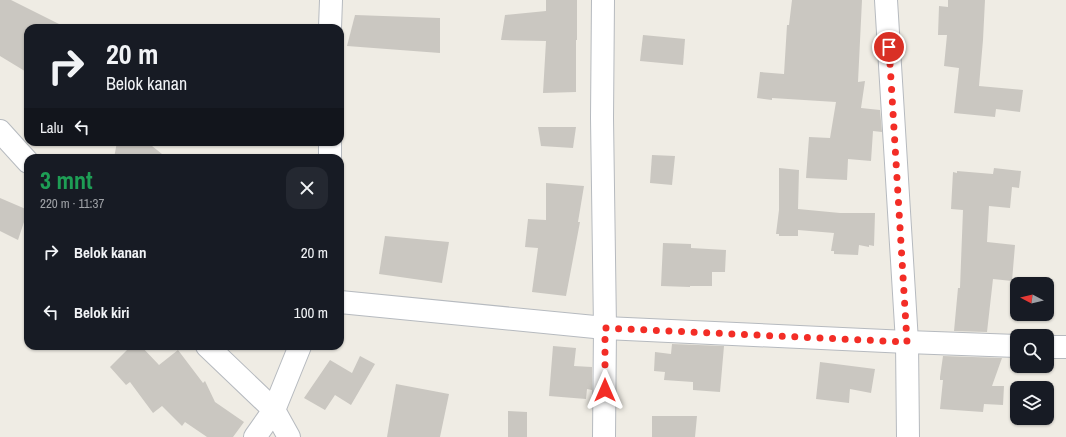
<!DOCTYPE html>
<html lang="id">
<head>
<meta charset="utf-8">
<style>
	body { margin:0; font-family:"Archivo Narrow",sans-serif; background:#242831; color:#f1f3f6; height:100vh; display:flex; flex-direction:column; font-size:15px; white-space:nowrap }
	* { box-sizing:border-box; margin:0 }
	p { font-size:13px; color:#9ea1a6 }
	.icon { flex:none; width:22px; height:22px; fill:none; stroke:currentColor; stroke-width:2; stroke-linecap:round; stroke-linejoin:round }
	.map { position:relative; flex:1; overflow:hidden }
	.drawer { position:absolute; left:24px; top:154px; width:320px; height:196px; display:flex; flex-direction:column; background:#171b24; border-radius:12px; box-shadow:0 1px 3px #0004 }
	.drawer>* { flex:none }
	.top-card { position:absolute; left:24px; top:24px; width:320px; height:122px; border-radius:12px; box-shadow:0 1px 3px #0004; background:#171b24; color:#f1f3f6; overflow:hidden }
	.needle { width:26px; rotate:277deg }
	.controls { position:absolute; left:1010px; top:277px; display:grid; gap:8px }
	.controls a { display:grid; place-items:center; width:44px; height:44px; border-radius:8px; background:#171b24; box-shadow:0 1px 3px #0004; font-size:20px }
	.pin { position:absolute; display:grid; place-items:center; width:34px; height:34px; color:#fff; margin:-17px; border:2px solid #fff; border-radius:50%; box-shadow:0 1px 4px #0007 }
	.me { position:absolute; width:44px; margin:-22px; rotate:0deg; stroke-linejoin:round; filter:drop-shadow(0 0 3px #0008) }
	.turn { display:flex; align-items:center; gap:14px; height:84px; padding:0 16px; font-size:18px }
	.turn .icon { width:52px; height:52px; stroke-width:2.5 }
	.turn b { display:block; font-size:28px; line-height:34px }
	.then { display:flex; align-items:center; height:38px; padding:0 16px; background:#0003; gap:8px; font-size:15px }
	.round { display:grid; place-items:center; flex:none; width:42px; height:42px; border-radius:12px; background:#242831 }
	.headline { display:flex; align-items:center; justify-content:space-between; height:68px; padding:0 16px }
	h1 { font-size:24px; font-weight:700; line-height:30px; color:#1e9e55 }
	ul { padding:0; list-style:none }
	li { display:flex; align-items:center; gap:12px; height:60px; padding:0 16px }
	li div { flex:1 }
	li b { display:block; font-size:15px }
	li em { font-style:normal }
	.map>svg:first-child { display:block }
	.building { fill:#cac7c1 }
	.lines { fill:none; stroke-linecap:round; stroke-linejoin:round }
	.minor-casing { stroke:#b6babf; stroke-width:24 }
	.minor { stroke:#fff; stroke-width:22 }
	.route { stroke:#f32d26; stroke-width:7; stroke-dasharray:0 12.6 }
</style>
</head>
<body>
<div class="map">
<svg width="1066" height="437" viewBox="0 0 1066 437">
	<rect width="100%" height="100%" fill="#efece4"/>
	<!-- building -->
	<g class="building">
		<polygon points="0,0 11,0 67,28 28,28 28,73 0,56"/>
		<polygon points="546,0 577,0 577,40 576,40 576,92 543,93 546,41 501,40 505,15 546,11"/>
		<polygon points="792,0 862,0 858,82 865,81 861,108 880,110 882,132 873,131 871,161 848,159 847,180 806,178 809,137 830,138 836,102 772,98 772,100 757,98 760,72 784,74 787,25 789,25"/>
		<polygon points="948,0 985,0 983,40 979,86 1023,90 1020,112 996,109 995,117 954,113 959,68 944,66 947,35 938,35 939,6 948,7"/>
		<polygon points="355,15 440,18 440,53 347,46"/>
		<polygon points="643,35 685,39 683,65 640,61"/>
		<polygon points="538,127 576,127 573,148 541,146"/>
		<polygon points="117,142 147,142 167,158 114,158"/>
		<polygon points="652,155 675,156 672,185 650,183"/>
		<polygon points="779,168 799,170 798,209 840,213 875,213 874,246 869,245 869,247 859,245 858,255 834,254 834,251 831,251 834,233 798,230 798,236 779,236 779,234 776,234 779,210"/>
		<polygon points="994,168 1021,171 1019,188 1012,187 1010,208 989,206 987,242 1015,245 1012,281 993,279 987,332 954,331 958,288 960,288 963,210 951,209 953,172 957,173 957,171 993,174"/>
		<polygon points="546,183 584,186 578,222 580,222 566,296 532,292 538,248 525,247 528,219 546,220"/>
		<polygon points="0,198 28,210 18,240 0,231"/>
		<polygon points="385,236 449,242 442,283 379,274"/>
		<polygon points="663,243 691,244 691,248 726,250 725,272 712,272 712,286 690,286 690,287 661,286"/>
		<polygon points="672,344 724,346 720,392 693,390 693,382 664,380 665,372 654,371 655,352 671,354"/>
		<polygon points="131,346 141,346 159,365 178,350 203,383 205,381 215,402 244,422 233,437 207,437 185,422 182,426 162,406 153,413 130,382 126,385 110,367"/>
		<polygon points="553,346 576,348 574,366 592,367 592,390 587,389 586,399 549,396"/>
		<polygon points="360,356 375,364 351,405 335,395 325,410 304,398 330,360 352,373"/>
		<polygon points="943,356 1002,358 992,386 1004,386 1003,405 984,404 983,412 940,409 943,380 940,380 940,377"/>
		<polygon points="820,362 875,369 871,393 850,389 849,403 816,399"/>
		<polygon points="396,384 449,394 440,437 387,437"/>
		<polygon points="508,411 527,412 527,437 508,437"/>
		<polygon points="652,416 697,416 695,437 652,437"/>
	</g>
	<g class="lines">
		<!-- minor casing -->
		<g class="minor-casing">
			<g id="minor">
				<polyline points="603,0 602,118 605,328 604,437"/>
				<polyline points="886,0 907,342 908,437"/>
				<polyline points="330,28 331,0"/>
				<polyline points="0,131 28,162"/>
				<polyline points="330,142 330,158"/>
				<polyline points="340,302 605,328 907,342 1017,346"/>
				<polyline points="207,346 274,410 289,437"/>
				<polyline points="1047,347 1066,347"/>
				<polyline points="255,437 274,410 300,346"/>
			</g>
		</g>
		<!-- minor -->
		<use href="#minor" class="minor"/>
	</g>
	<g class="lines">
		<!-- route -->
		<polyline class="route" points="605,390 605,328 907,342 889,47"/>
	</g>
</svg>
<div class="controls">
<a><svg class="needle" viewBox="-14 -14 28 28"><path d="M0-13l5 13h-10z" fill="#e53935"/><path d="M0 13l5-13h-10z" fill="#9ea1a6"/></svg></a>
<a><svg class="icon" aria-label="search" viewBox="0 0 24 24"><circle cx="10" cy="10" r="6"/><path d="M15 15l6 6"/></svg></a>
<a><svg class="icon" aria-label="layers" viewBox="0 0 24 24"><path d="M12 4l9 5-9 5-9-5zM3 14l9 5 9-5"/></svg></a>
</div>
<div class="pin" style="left:889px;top:47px;background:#d93025"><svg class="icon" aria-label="arrive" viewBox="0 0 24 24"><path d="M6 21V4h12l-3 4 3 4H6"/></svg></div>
<svg class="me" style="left:605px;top:390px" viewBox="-20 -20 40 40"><path d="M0-17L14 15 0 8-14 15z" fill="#f32d26" stroke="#fff" stroke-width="4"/></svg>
<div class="top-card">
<div class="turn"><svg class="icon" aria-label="right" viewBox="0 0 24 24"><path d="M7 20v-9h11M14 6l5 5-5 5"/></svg><div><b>20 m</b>Belok kanan</div></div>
<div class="then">Lalu<svg class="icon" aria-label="left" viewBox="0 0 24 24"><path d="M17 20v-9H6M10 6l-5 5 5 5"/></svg></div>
</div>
<section class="drawer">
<div class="headline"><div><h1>3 mnt</h1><p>220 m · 11:37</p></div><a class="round"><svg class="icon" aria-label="close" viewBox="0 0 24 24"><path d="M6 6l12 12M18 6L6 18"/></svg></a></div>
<ul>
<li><svg class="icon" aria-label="right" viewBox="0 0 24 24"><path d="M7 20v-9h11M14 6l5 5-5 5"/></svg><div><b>Belok kanan</b></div><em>20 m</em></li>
<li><svg class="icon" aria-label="left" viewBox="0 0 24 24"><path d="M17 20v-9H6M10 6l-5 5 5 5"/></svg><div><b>Belok kiri</b></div><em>100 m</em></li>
</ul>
</section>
</div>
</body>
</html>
